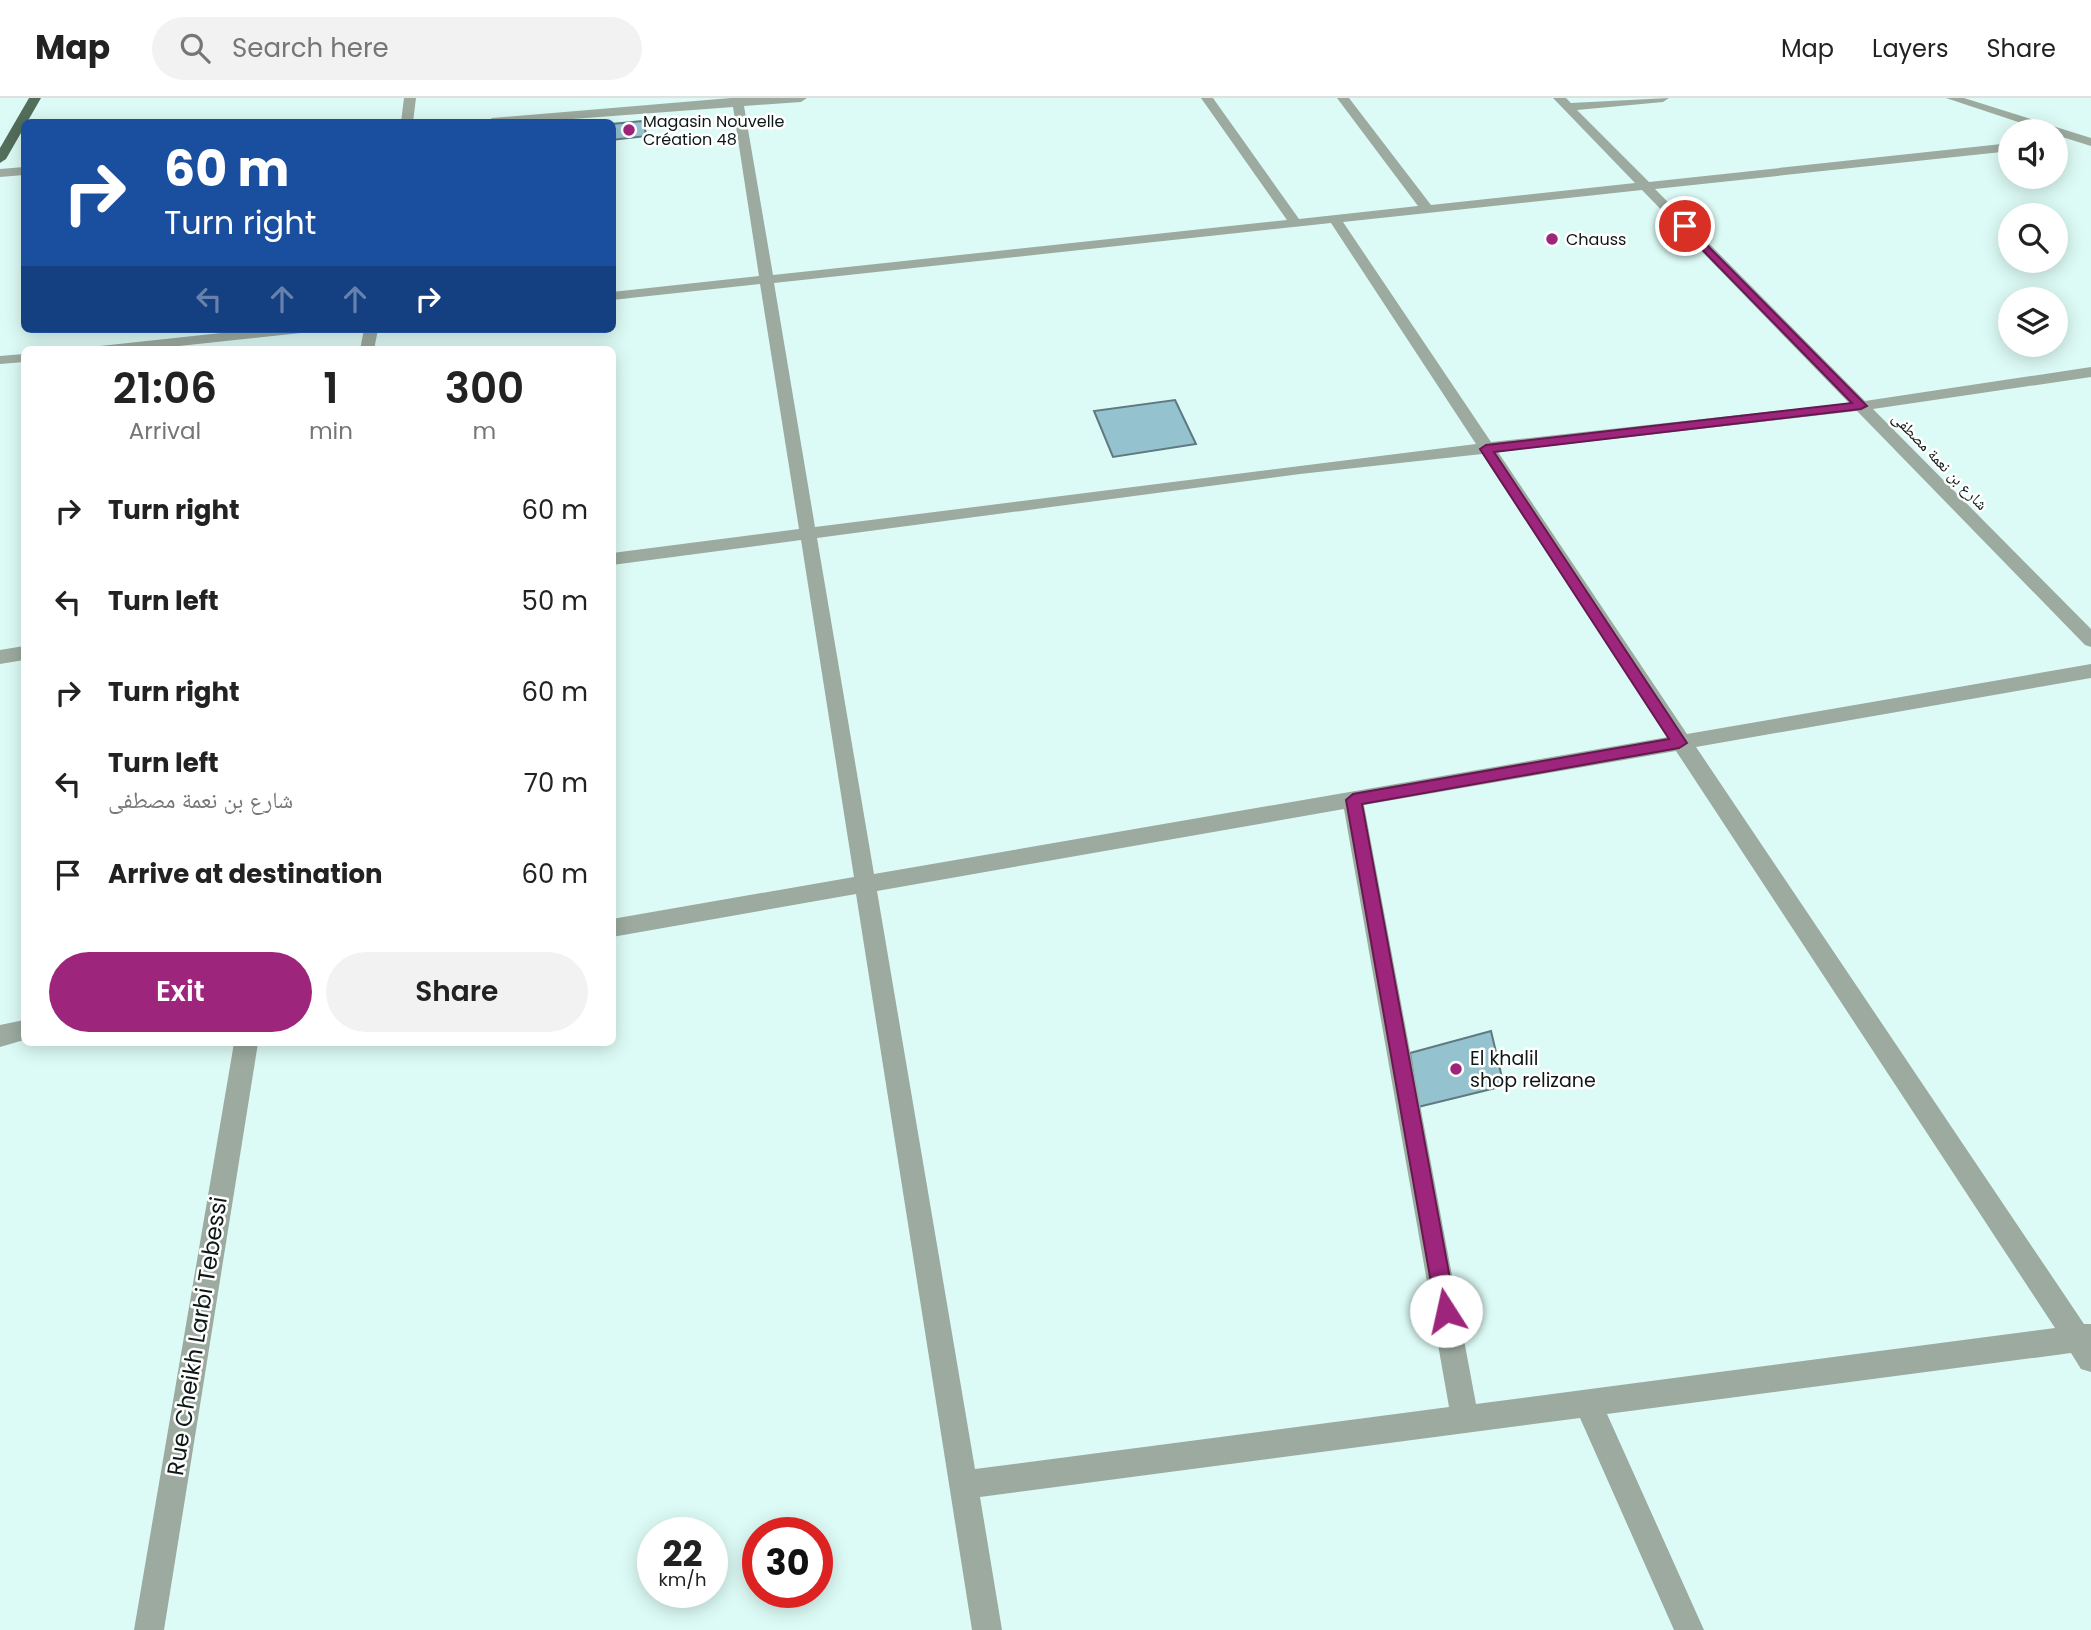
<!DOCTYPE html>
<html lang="en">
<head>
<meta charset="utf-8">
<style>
	body { margin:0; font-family:Poppins,"Noto Naskh Arabic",sans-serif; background:#f2f2f2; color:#222; height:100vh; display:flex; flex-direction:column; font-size:26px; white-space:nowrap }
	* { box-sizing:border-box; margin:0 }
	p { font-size:23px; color:#767676 }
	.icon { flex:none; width:38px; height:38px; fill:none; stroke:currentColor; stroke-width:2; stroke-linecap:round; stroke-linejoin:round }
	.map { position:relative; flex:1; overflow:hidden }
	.side { position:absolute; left:21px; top:248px; width:595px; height:700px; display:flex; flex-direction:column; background:#fff; border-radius:10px; box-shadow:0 4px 18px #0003 }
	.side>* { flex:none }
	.hud { position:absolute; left:21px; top:21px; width:595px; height:214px; border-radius:10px; box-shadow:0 4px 18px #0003; background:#1a4fa0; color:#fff; overflow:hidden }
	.controls { position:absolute; left:1998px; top:21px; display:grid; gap:14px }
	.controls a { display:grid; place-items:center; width:70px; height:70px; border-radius:50%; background:#fff; box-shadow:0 4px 18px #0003; font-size:35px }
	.speed { position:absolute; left:637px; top:1419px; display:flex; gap:14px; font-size:35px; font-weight:700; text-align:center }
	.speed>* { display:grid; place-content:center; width:91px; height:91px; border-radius:50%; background:#fff; box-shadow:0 4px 18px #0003; line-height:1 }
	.speed small { font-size:18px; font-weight:400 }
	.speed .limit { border:10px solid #d22; background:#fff; color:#111 }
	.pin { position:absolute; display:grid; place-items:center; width:60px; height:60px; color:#fff; margin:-30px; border:4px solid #fff; border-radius:50%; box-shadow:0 2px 7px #0007 }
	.me { position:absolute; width:77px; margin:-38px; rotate:350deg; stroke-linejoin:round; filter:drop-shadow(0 0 5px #0008) }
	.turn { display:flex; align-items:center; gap:24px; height:147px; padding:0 28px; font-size:32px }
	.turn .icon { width:91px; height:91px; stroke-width:2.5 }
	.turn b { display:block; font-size:49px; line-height:60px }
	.lanes { display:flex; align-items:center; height:66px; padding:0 28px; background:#0003; justify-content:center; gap:35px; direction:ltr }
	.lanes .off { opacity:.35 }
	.eta { display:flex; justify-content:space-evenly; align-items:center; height:119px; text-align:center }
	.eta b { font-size:42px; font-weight:600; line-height:49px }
	.cta { display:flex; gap:14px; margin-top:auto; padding:14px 28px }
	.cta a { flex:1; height:80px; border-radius:42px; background:#9e257c; color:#fff; font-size:28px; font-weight:600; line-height:80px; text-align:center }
	.cta a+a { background:#f2f2f2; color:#222 }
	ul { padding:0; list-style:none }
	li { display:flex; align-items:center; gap:21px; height:91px; padding:0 28px }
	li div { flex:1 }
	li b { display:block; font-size:26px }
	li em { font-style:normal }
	header { display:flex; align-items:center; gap:42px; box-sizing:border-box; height:98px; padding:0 35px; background:#fff; border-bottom:2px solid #e0e0e0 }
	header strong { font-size:33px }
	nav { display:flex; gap:38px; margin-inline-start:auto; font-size:24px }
	.search { width:490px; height:63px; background:#f2f2f2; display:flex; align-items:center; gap:18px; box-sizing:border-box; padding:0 24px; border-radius:38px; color:#767676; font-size:26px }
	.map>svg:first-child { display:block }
	.building { fill:#94c2ce; stroke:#607980; stroke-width:2 }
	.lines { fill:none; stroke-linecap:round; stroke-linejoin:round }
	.minor { fill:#9caa9f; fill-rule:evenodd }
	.major { fill:#536e5a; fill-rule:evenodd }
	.route { fill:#9e257c; stroke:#671851; stroke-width:2 }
	.poi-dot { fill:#9e257c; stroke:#fff; stroke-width:2.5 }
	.labels { text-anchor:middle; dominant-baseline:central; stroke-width:5; stroke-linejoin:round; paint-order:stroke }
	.far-poi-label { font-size:16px; fill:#0d1816; stroke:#fff; text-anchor:start }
	.far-street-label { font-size:16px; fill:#0d1816; stroke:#fff }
	.poi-label { font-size:19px; fill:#0d1816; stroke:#fff; text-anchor:start }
	.near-street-label { font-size:23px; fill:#0d1816; stroke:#fff }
</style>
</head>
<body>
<header>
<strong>Map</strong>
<div class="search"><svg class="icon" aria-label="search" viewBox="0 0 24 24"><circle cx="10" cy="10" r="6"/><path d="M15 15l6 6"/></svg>Search here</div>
<nav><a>Map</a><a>Layers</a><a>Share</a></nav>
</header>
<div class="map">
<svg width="2091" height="1532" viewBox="0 0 2091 1532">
	<rect width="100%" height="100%" fill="#ddfbf6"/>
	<!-- building -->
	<g class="building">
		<polygon points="642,23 647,38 612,42 612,26"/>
		<polygon points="1175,302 1196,346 1113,359 1094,313"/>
		<polygon points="1491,933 1504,988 1418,1009 1410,955"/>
	</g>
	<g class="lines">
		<!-- minor -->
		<g class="minor">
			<polygon points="404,0 416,0 413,24 401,24"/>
			<path d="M731 0H807L801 4 744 8 773 177 1287 122 1201 0H1213L1299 121 1418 108 1337 0H1349L1431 107 1635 85 1553 0H1566L1571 5 1669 0 1663 4 1577 12 1649 84 2011 45V53L1655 91 1865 303 2091 269V279L1873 311 2091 531V549L2085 547 1857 313 1498 354 1687 636 2091 566V580L1696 649 2084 1226H2091V1274L2081 1271 2071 1255 1607 1316 1704 1532H1674L1580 1320 980 1399 1002 1532H972L856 796 612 839V821L854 779 801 442 612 467V455L799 431 760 186 612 202V194L759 178 733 9 532 24H486L492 20ZM1642 92 1849 305 1491 344 1343 124ZM1331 125 1476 346 815 429 774 185ZM1482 356 1668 639 874 776 817 440 1300 376ZM1676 653 2055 1230 1476 1306 1364 707ZM1344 711 1449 1309 975 1371 877 793Z"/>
			<polygon points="1946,0 1964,0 2091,40 2091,48 2056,37 2056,33 2045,33"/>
			<polygon points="24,69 24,77 0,79 0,71"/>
			<polygon points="259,231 308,231 301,235 142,252 93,252 100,248"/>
			<polygon points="364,231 378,231 374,252 360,252"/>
			<polygon points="24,256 24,264 0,266 0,258"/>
			<polygon points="24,548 24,562 0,566 0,552"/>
			<polygon points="24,922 24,942 0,949 0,927"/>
			<polygon points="234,945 258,945 164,1532 134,1532"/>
		</g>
		<!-- major -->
		<polygon class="major" points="29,0 41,0 6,61 0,65 0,50"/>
	</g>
	<!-- route -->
	<polygon class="route" points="1685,125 1867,308 1861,311 1494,354 1687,645 1679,650 1362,706 1456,1213 1453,1220 1446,1223 1439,1220 1436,1213 1346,702 1353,696 1669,641 1480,351 1486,347 1852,305 1681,130"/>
	<!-- markers -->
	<g class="poi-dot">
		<circle cx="629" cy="32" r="7"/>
		<circle cx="1552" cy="141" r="7"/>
		<circle cx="1456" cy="971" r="7"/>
	</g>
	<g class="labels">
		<!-- far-poi labels -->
		<g class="far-poi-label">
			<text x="643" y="23">Magasin Nouvelle<tspan x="643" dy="18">Création 48</tspan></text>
			<text x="1566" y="141">Chauss</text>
		</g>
		<!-- far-street labels -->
		<g class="far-street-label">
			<text transform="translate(1940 363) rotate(46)">شارع بن نعمة مصطفى</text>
		</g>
		<!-- poi labels -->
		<g class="poi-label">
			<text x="1470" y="960">El khalil<tspan x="1470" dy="22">shop relizane</tspan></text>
		</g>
		<!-- near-street labels -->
		<g class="near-street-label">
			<text transform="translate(197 1238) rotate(-81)">Rue Cheikh Larbi Tebessi</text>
		</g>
	</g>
</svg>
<div class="controls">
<a><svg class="icon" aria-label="sound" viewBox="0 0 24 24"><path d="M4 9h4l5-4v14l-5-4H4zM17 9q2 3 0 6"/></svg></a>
<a><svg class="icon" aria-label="search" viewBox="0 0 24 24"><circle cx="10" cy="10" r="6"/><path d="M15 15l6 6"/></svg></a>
<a><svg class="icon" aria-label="layers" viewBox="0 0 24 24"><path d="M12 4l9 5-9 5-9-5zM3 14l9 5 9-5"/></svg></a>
</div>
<div class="speed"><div>22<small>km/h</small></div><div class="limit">30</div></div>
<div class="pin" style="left:1685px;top:128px;background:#d93025"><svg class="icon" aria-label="arrive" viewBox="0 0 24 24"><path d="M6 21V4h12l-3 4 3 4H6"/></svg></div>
<svg class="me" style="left:1446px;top:1213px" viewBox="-20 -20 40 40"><circle r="19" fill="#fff"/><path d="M0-13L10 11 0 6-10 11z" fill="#9e257c"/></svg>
<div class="hud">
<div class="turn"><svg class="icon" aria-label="right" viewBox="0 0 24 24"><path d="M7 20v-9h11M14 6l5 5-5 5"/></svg><div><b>60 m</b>Turn right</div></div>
<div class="lanes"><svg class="icon off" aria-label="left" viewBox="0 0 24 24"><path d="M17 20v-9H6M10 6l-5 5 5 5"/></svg><svg class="icon off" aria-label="ahead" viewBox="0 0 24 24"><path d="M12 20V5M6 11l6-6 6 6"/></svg><svg class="icon off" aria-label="ahead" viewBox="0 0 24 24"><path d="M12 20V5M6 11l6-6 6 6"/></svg><svg class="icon" aria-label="right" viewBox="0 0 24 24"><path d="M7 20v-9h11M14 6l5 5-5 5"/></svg></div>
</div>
<section class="side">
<div class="eta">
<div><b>21:06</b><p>Arrival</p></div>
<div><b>1</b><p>min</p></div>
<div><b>300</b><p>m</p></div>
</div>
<ul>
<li><svg class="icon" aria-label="right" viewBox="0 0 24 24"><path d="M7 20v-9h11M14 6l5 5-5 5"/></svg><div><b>Turn right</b></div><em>60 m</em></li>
<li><svg class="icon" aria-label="left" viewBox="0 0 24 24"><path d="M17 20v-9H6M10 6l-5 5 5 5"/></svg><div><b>Turn left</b></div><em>50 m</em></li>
<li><svg class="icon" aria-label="right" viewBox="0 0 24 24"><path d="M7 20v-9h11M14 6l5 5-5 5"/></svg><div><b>Turn right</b></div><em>60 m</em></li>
<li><svg class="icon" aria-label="left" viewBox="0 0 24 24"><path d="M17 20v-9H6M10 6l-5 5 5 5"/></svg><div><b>Turn left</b><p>شارع بن نعمة مصطفى</p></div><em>70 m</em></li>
<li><svg class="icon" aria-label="arrive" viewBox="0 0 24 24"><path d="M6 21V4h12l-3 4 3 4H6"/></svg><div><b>Arrive at destination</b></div><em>60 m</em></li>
</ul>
<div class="cta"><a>Exit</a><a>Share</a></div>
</section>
</div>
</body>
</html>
